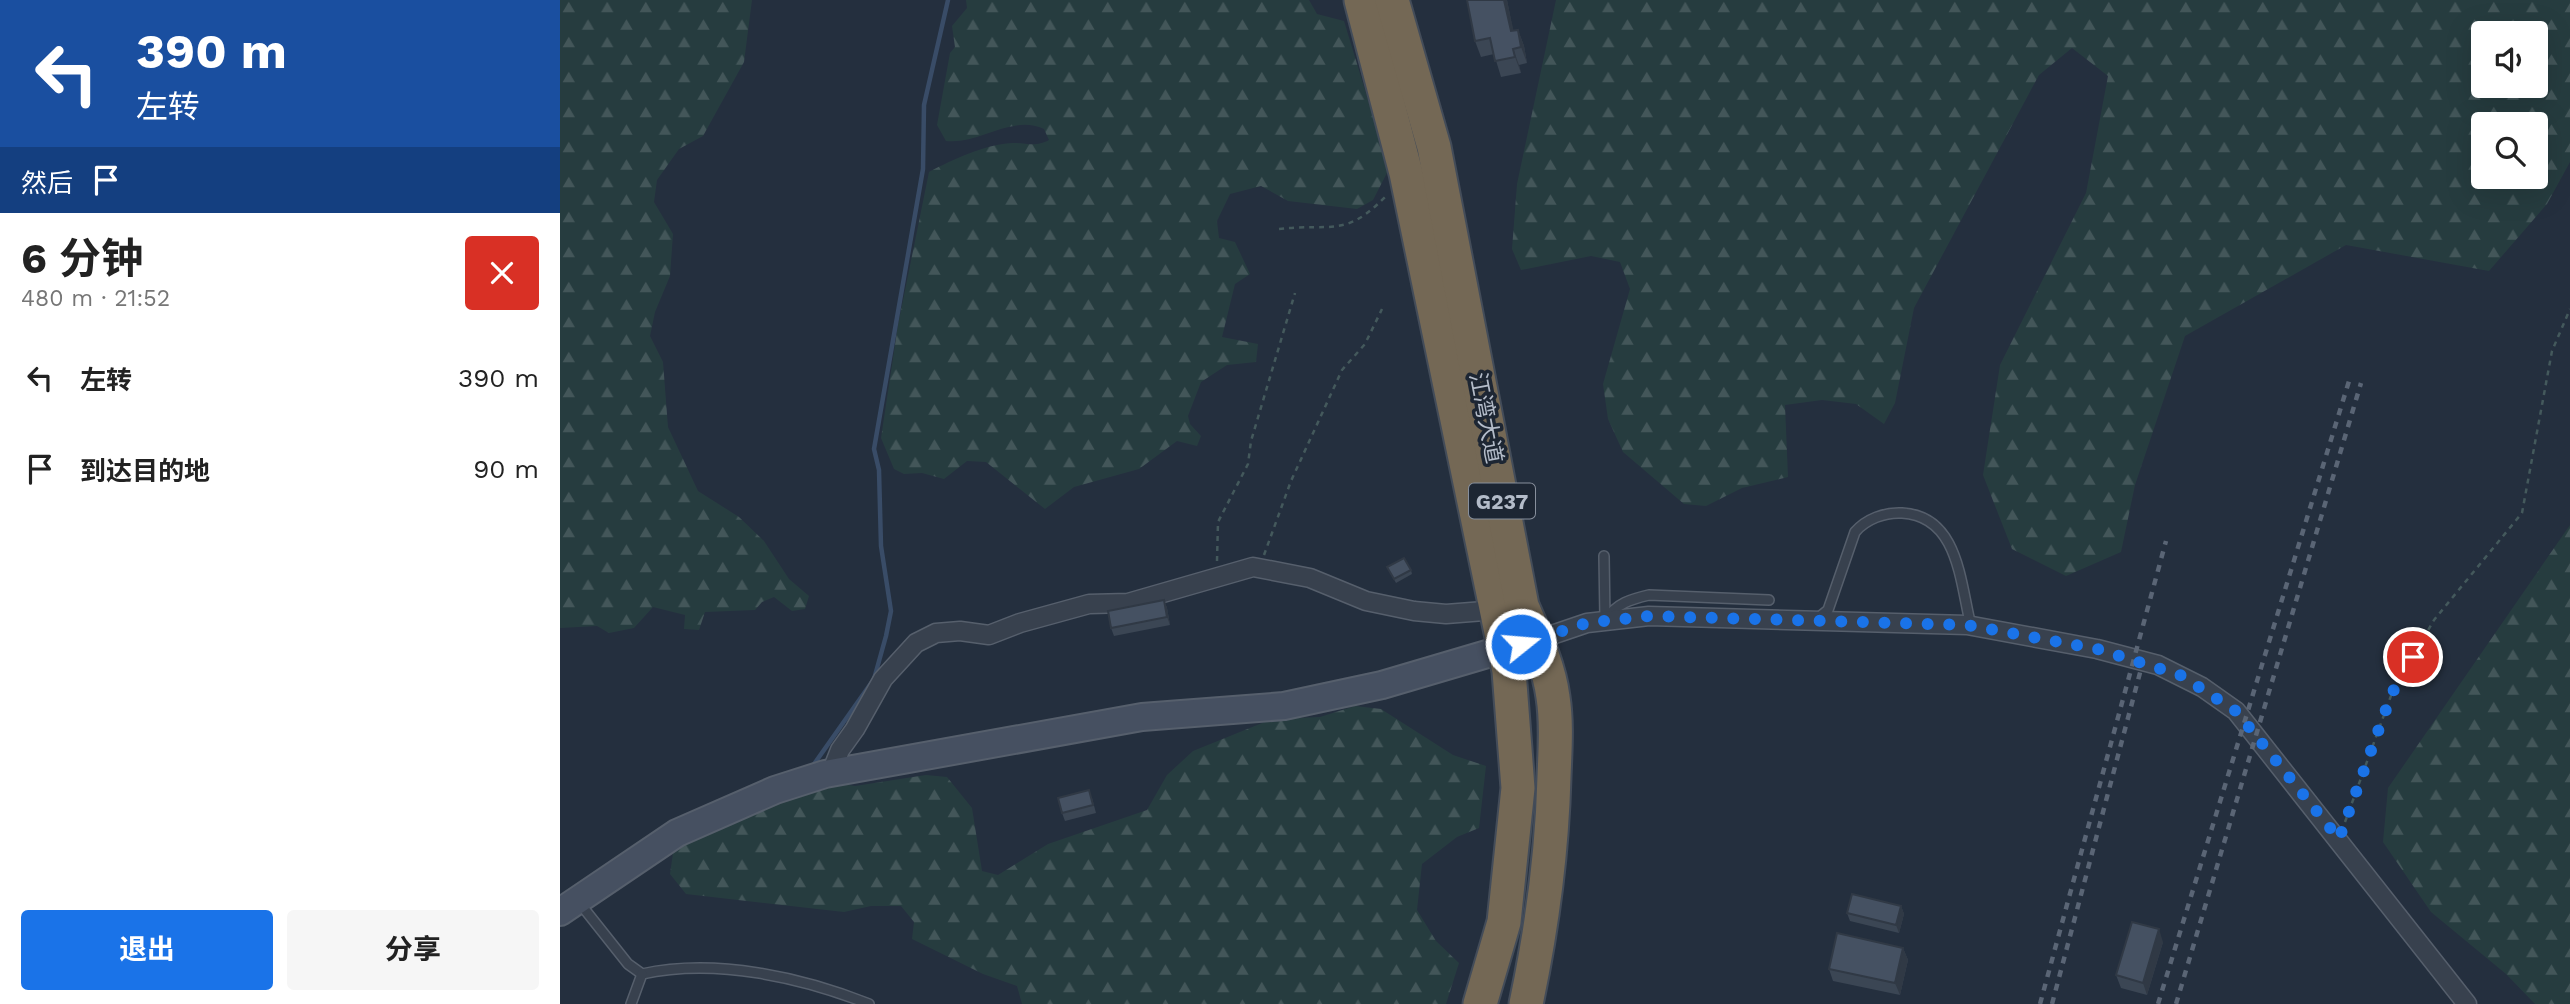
<!DOCTYPE html>
<html lang="zh">
<head>
<meta charset="utf-8">
<style>
	body { margin:0; font-family:"Work Sans","Noto Sans SC",sans-serif; background:#f6f6f6; color:#222; height:100vh; display:flex; flex-direction:column; font-size:26px; white-space:nowrap }
	* { box-sizing:border-box; margin:0 }
	p { font-size:23px; color:#767676 }
	.icon { flex:none; width:38px; height:38px; fill:none; stroke:currentColor; stroke-width:2; stroke-linecap:round; stroke-linejoin:round }
	.map { position:relative; flex:1; overflow:hidden }
	.drawer { display:flex; flex-direction:column; background:#fff; width:560px }
	.drawer>* { flex:none }
	.top-card { background:#1a4fa0; color:#fff; overflow:hidden }
	.buttons { position:absolute; left:1911px; top:21px; display:grid; gap:14px }
	.buttons a { display:grid; place-items:center; width:77px; height:77px; border-radius:7px; background:#fff; box-shadow:0 7px 28px #0002; font-size:35px }
	.pin { position:absolute; display:grid; place-items:center; width:60px; height:60px; color:#fff; margin:-30px; border:4px solid #fff; border-radius:50%; box-shadow:0 2px 7px #0007 }
	.me { position:absolute; width:77px; margin:-38px; rotate:73deg; stroke-linejoin:round; filter:drop-shadow(0 0 5px #0008) }
	.turn { display:flex; align-items:center; gap:24px; height:147px; padding:0 21px; font-size:32px }
	.turn .icon { width:91px; height:91px; stroke-width:2.5 }
	.turn b { display:block; font-size:49px; line-height:60px }
	.then { display:flex; align-items:center; height:66px; padding:0 21px; background:#0003; gap:14px; font-size:26px }
	.round { display:grid; place-items:center; flex:none; width:74px; height:74px; border-radius:7px; background:#f6f6f6 }
	.head { display:flex; align-items:center; justify-content:space-between; height:119px; padding:0 21px }
	h1 { font-size:42px; font-weight:700; line-height:52px }
	.action { display:flex; gap:14px; margin-top:auto; padding:14px 21px }
	.action a { flex:1; height:80px; border-radius:7px; background:#1a73e8; color:#fff; font-size:28px; font-weight:700; line-height:80px; text-align:center }
	.action a+a { background:#f6f6f6; color:#222 }
	ul { padding:0; list-style:none }
	li { display:flex; align-items:center; gap:21px; height:91px; padding:0 21px }
	li div { flex:1 }
	li b { display:block; font-size:26px }
	li em { font-style:normal }
	main { display:flex; flex:1; min-height:0 }
	.map>svg:first-child { display:block }
	.forest { fill:url(#forest-firs); fill-rule:evenodd }
	.lines { fill:none; stroke-linecap:round; stroke-linejoin:round }
	.stream { stroke:#394c67; stroke-width:4.5 }
	.lane-casing { stroke:#565f6c; stroke-width:12 }
	.street-casing { stroke:#565f6c; stroke-width:21 }
	.secondary-casing { stroke:#565f6c; stroke-width:30 }
	.highway-casing { stroke:#434c59; stroke-width:37 }
	.path { stroke:#44595c; stroke-width:2.5; stroke-dasharray:5 5; stroke-linecap:butt }
	.lane { stroke:#38414e; stroke-width:9 }
	.street { stroke:#38414e; stroke-width:18 }
	.secondary { stroke:#465061; stroke-width:26 }
	.highway { stroke:#746855; stroke-width:33 }
	.rail { stroke:#5a6575; stroke-width:4.5; stroke-dasharray:7 7; stroke-linecap:butt }
	.wall { fill:#3b4654 }
	.shaded-wall { fill:#303945 }
	.building { fill:#455162; stroke:#303945; stroke-width:2 }
	.route { stroke:#1a73e8; stroke-width:12; stroke-dasharray:0 21.6 }
	.labels { text-anchor:middle; dominant-baseline:central; stroke-width:7; stroke-linejoin:round; paint-order:stroke }
	.shield { fill:#1d2633; stroke:#878f9c; stroke-width:2 }
	.shield-label { font-size:21px; font-weight:bold; fill:#b4bcc9 }
	.street-label { font-size:23px; fill:#b4bcc9; stroke:#1d2633 }
</style>
</head>
<body>
<main>
<section class="drawer">
<div class="top-card">
<div class="turn"><svg class="icon" aria-label="left" viewBox="0 0 24 24"><path d="M17 20v-9H6M10 6l-5 5 5 5"/></svg><div><b>390 m</b>左转</div></div>
<div class="then">然后<svg class="icon" aria-label="arrive" viewBox="0 0 24 24"><path d="M6 21V4h12l-3 4 3 4H6"/></svg></div>
</div>
<div class="head"><div><h1>6 分钟</h1><p>480 m · 21:52</p></div><a class="round" style="background:#d93025;color:#fff"><svg class="icon" aria-label="close" viewBox="0 0 24 24"><path d="M6 6l12 12M18 6L6 18"/></svg></a></div>
<ul>
<li><svg class="icon" aria-label="left" viewBox="0 0 24 24"><path d="M17 20v-9H6M10 6l-5 5 5 5"/></svg><div><b>左转</b></div><em>390 m</em></li>
<li><svg class="icon" aria-label="arrive" viewBox="0 0 24 24"><path d="M6 21V4h12l-3 4 3 4H6"/></svg><div><b>到达目的地</b></div><em>90 m</em></li>
</ul>
<div class="action"><a>退出</a><a>分享</a></div>
</section>
<div class="map">
<svg width="2010" height="1004" viewBox="0 0 2010 1004">
	<defs>
		<pattern id="forest-firs" width="22" height="20" patternUnits="userSpaceOnUse" patternTransform="scale(1.75)"><rect width="22" height="20" fill="#263c3f"/><path d="M5 1l3.5 6h-7zM16 11l3.5 6h-7z" fill="#435659"/></pattern>
	</defs>
	<rect width="100%" height="100%" fill="#242f3e"/>
	<!-- forest -->
	<g class="forest">
		<polygon points="0,0 192,0 184,62 143,136 119,149 97,180 94,202 113,234 110,276 95,312 90,336 103,362 108,427 138,491 179,517 204,541 229,579 249,596 245,609 232,611 214,597 202,602 195,610 145,612 139,630 124,629 125,615 93,607 74,628 49,633 37,626 0,628"/>
		<path d="M406 0H749L757 14 784 21 829 169 813 200 797 209 728 201 701 186 670 194 657 221 659 238 675 242 690 274 675 284 662 337 698 344 696 362 667 365 641 382 628 416 630 424 641 436 637 446 617 441 579 469 514 487 485 509 426 462 407 461 384 479 362 473 344 474 334 469 321 438 338 325 369 172C394 159 423 145 452 143 467 142 474 148 489 140L484 129C451 114 419 145 386 141L377 125 390 53 395 47 392 26 407 8Z"/>
		<path d="M996 0H2010V162L1987 204 1929 271 1786 245 1625 336 1575 485 1561 552 1506 576 1452 549 1423 475 1440 365 1526 193 1548 76 1512 48 1479 75 1354 308 1335 403 1324 424 1296 404 1262 400 1225 405 1228 477 1182 488 1146 506 1124 504 1063 452 1048 419 1043 384 1070 289 1060 262 1031 256 961 270 952 249 957 184ZM1923 33H1976V86H1923ZM1923 124H1976V177H1923Z"/>
		<polygon points="2010,525 2010,1004 1975,1004 1946,974 1871,912 1823,842 1828,788"/>
		<polygon points="795,706 821,709 893,755 926,766 919,828 897,837 862,864 857,910 876,941 899,963 886,1004 462,1004 457,986 423,974 352,939 354,922 341,906 311,906 284,912 126,894 110,874 113,853 128,839 268,782 295,786 366,775 387,777 412,808 422,871 438,875 488,844 587,810 607,775 633,751 712,719 760,717"/>
	</g>
	<g class="lines">
		<!-- stream -->
		<polyline class="stream" points="252,767 314,679 326,636 331,611 321,546 319,470 314,449 363,169 364,105 388,0"/>
		<!-- lane casing -->
		<g class="lane-casing">
			<g id="lane">
				<polyline points="1044,556 1045,619"/>
				<path d="M1257 619 1268 610 1295 532C1306 519 1325 512 1342 513 1399 516 1400 583 1411 626"/>
				<path d="M1046 620C1056 603 1072 599 1089 595L1209 600"/>
				<path d="M18 901 68 964 82 974C156 958 241 977 309 1004"/>
				<polyline points="71,1004 82,974"/>
			</g>
		</g>
		<!-- street casing -->
		<g class="street-casing">
			<g id="street">
				<polyline points="972,636 977,640 1027,623 1089,616 1407,625 1537,649 1598,665 1642,687 1676,711 1907,1004"/>
				<polyline points="271,773 280,750 295,729 323,679 356,643 376,633 400,631 429,635 460,623 529,604 568,603 693,567 750,578 806,601 854,611 886,614 937,610 941,613"/>
			</g>
		</g>
		<!-- secondary casing -->
		<g class="secondary-casing">
			<polyline id="secondary" points="0,912 117,833 215,790 265,774 582,717 724,706 822,685 961,644"/>
		</g>
		<!-- highway casing -->
		<g class="highway-casing">
			<g id="highway">
				<polyline points="801,0 846,173 949,671 958,788 944,922 920,1004"/>
				<path d="M832 0 874 147 962 606C974 634 989 666 993 697 997 723 995 750 994 777 992 854 982 928 966 1004"/>
			</g>
		</g>
		<!-- path -->
		<g class="path">
			<path d="M719 229C772 223 785 238 825 197"/>
			<polyline points="704,555 731,481 782,370 805,344 822,309"/>
			<polyline points="657,561 658,522 688,464 691,441 735,293"/>
			<polyline points="1785,822 1832,693 1874,620 1962,513 1992,351 2010,309"/>
		</g>
		<!-- lane -->
		<use href="#lane" class="lane"/>
		<!-- street -->
		<use href="#street" class="street"/>
		<!-- secondary -->
		<use href="#secondary" class="secondary"/>
		<!-- highway -->
		<use href="#highway" class="highway"/>
		<!-- rail -->
		<g class="rail">
			<polyline points="1480,1004 1606,541"/>
			<polyline points="1492,1004 1581,669"/>
			<polyline points="1598,1004 1789,381"/>
			<polyline points="1616,1004 1801,383"/>
		</g>
	</g>
	<!-- wall -->
	<g class="wall">
		<polygon points="947,0 953,31 958,30 964,46 967,63 959,65 961,73 941,77 934,54 921,57 915,41"/>
		<polygon points="827,567 851,570 852,574 836,583"/>
		<polygon points="604,600 607,608 610,625 554,636 551,628"/>
		<polygon points="532,798 536,813 505,821 502,813"/>
		<polygon points="1341,906 1344,914 1339,933 1290,921 1287,913"/>
		<polygon points="1603,942 1587,995 1561,988 1556,975"/>
		<polygon points="1343,948 1348,960 1340,995 1273,981 1269,969"/>
	</g>
	<!-- shaded-wall -->
	<g class="shaded-wall">
		<polygon points="944,0 947,0 957,47 951,31"/>
		<polygon points="958,30 964,46 967,63 961,47"/>
		<polygon points="953,49 959,65 961,73 955,57"/>
		<polygon points="604,600 607,608 610,625 607,617"/>
		<polygon points="1341,906 1344,914 1339,933 1336,925"/>
		<polygon points="1599,929 1603,942 1587,995 1583,983"/>
		<polygon points="1343,948 1348,960 1340,995 1335,983"/>
	</g>
	<!-- building -->
	<g class="building">
		<polygon points="907,0 944,0 951,31 958,30 961,47 953,49 955,57 935,61 930,38 915,41"/>
		<polygon points="844,558 851,570 834,579 827,567"/>
		<polygon points="604,600 607,617 551,628 548,611"/>
		<polygon points="529,790 533,805 502,813 498,798"/>
		<polygon points="1292,894 1341,906 1336,925 1287,913"/>
		<polygon points="1572,922 1599,929 1583,983 1556,975"/>
		<polygon points="1277,933 1343,948 1335,983 1269,969"/>
	</g>
	<g class="lines">
		<!-- route -->
		<polyline class="route" points="961,644 1027,623 1089,616 1407,625 1537,649 1620,675 1676,711 1779,839 1832,693 1853,657"/>
	</g>
	<g class="labels">
		<!-- shield labels -->
		<rect class="shield" x="909" y="483.5" width="66" height="35" rx="5"/>
		<g class="shield-label">
			<text x="942" y="501">G237</text>
		</g>
		<!-- street labels -->
		<g class="street-label">
			<text transform="translate(926 418) rotate(79)">江湾大道</text>
		</g>
	</g>
</svg>
<div class="buttons">
<a><svg class="icon" aria-label="sound" viewBox="0 0 24 24"><path d="M4 9h4l5-4v14l-5-4H4zM17 9q2 3 0 6"/></svg></a>
<a><svg class="icon" aria-label="search" viewBox="0 0 24 24"><circle cx="10" cy="10" r="6"/><path d="M15 15l6 6"/></svg></a>
</div>
<div class="pin" style="left:1853px;top:657px;background:#d93025"><svg class="icon" aria-label="arrive" viewBox="0 0 24 24"><path d="M6 21V4h12l-3 4 3 4H6"/></svg></div>
<svg class="me" style="left:961px;top:644px" viewBox="-20 -20 40 40"><circle r="17" fill="#1a73e8" stroke="#fff" stroke-width="3"/><path d="M0-11L8 9 0 5-8 9z" fill="#fff"/></svg>
</div>
</main>
</body>
</html>
